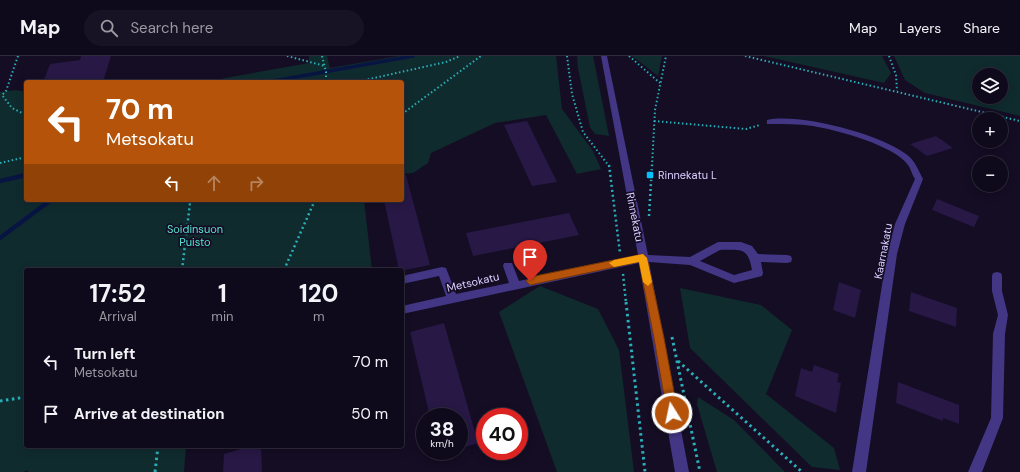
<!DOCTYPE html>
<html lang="en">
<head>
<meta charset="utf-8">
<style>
	body { margin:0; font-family:"DM Sans",sans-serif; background:#181324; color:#f1f3f6; height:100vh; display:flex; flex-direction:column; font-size:15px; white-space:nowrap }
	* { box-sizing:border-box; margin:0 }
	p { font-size:13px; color:#9b9aa3 }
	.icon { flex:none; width:22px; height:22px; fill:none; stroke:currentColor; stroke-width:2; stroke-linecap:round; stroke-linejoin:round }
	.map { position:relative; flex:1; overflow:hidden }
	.details { position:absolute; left:24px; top:212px; width:380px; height:180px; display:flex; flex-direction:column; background:#0f0a1b; border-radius:4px; box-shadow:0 2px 10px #0003,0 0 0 1px #2f2b3a }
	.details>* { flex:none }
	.banner { position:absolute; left:24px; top:24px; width:380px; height:122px; border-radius:4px; box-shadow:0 2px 10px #0003,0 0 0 1px #2f2b3a; background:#b45309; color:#fff; overflow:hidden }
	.tools { position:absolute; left:972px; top:12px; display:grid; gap:8px }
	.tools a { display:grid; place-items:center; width:36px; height:36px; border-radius:50%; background:#0f0a1b; box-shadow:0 2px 10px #0003,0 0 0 1px #2f2b3a; font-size:20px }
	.speed { position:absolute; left:416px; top:352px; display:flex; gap:8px; font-size:20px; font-weight:700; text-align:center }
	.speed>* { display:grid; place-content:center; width:52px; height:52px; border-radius:50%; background:#0f0a1b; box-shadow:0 2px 10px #0003,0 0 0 1px #2f2b3a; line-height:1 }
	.speed small { font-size:10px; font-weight:400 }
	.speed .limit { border:6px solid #d22; background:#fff; color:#111 }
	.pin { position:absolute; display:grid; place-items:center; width:34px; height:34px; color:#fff; margin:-41px -17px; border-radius:50% 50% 50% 0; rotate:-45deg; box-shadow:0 0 4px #0007 }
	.pin .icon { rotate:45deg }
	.me { position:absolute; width:44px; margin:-22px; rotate:350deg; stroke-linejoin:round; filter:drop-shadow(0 0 3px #0008) }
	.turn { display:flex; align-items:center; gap:14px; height:84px; padding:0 16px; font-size:18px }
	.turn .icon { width:52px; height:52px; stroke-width:2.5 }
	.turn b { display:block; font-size:28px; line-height:34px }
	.lanes { display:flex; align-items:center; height:38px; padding:0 16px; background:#0003; justify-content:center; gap:20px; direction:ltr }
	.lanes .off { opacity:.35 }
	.eta { display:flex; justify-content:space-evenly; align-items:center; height:68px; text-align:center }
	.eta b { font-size:24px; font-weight:700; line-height:28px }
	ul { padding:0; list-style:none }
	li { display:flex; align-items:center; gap:12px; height:52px; padding:0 16px }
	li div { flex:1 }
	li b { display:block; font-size:15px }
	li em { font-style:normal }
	header { display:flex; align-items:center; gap:24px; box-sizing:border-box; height:56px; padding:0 20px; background:#0f0a1b; border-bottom:1px solid #2f2b3a }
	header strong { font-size:19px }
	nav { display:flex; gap:22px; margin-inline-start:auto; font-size:14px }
	.search { width:280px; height:36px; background:#181324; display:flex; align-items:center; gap:10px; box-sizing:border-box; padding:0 14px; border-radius:22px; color:#9b9aa3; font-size:15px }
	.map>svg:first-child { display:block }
	.green { fill:#102b2e; fill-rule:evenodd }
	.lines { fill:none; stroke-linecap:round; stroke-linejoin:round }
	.stream-far1 { stroke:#081542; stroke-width:3.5 }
	.stream { stroke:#081542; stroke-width:4.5 }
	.building { fill:#271845 }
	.path-far2 { stroke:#2aafb9; stroke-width:2; stroke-dasharray:1.5 2.5; stroke-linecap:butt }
	.path-far1 { stroke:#2aafb9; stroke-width:2.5; stroke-dasharray:2 3; stroke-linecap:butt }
	.path { stroke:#2aafb9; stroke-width:3; stroke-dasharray:2.5 3.5; stroke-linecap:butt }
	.minor { fill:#433685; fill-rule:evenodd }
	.route { fill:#b45309; stroke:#753606 }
	.slow { fill:#f59e0b }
	.poi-dot { fill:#00c1fb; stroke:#140d24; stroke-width:1.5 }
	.labels { text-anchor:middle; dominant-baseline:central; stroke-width:3.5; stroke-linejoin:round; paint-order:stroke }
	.poi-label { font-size:11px; fill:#dbd0ff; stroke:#140d24; text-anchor:start }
	.street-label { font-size:11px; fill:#dbd0ff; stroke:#140d24 }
	.park-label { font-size:11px; fill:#57e4d3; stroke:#140d24 }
</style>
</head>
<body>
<header>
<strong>Map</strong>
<div class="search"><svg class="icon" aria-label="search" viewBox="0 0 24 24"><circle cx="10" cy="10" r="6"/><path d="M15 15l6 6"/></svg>Search here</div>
<nav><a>Map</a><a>Layers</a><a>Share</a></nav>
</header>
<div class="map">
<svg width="1020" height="416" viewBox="0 0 1020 416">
	<rect width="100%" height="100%" fill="#140d24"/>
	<!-- green -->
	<g class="green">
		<polygon points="309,0 327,0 330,12 399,0 556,0 562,53 593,95 601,113 577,118 546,59 495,67 431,97 428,107 413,117 402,118 402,26 203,26 309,7"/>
		<polygon points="577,0 593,0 609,80 595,78 590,71 578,12"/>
		<polygon points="632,0 662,0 658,20"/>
		<polygon points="764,0 882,0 891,17 884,27"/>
		<path d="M894 0H1020V60L925 37 905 24ZM979 19H1001V41H979Z"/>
		<polygon points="16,34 26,36 26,144 364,144 372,214 26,214 26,390 186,390 184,416 28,416 27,414 24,416 0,416 0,36"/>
		<polygon points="540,230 598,253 619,294 634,416 557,416 499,256"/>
		<polygon points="680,232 761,249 792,274 766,338 834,392 840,414 812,411 690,292"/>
		<polygon points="698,341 734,364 785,416 717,416 697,348"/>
	</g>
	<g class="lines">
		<!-- stream-far1 -->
		<polyline class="stream-far1" points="268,26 413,0"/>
		<!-- stream -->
		<g class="stream">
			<polyline points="0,125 26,119"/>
			<polyline points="0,182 51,144"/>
		</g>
	</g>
	<!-- building -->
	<g class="building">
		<polygon points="81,0 111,0 103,26 43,26 50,8 80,4"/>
		<polygon points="527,65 557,126 532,130 504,69"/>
		<polygon points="936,80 953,92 927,100 910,88"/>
		<polygon points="402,119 406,119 430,209 405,214 399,214 384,144 402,144"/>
		<polygon points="937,143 979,160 974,171 932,154"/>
		<polygon points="569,157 579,179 473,200 466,177"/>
		<polygon points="839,226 861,234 855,262 833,254"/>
		<polygon points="911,236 957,252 956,271 909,255"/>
		<polygon points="444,267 478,387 459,393 459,361 430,361 410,276"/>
		<polygon points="814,309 839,318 837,326 841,327 836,357 795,340 801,312 812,316"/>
		<polygon points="898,326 959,349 959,368 943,362 943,365 896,347"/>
		<polygon points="251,390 261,390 262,416 223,416 224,398"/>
	</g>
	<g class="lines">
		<!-- path-far2 -->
		<g class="path-far2">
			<polyline points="18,0 6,35 2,39 12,52 26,59"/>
			<polyline points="287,0 325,10"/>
			<polyline points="322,0 326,16 326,26"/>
			<polyline points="567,0 572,38 583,76 609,110"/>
			<polyline points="629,0 660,27"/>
			<polyline points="745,0 1020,65"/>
			<polyline points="889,0 896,19 897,35"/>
			<polyline points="356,26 446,6 460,0"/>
			<polyline points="402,58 481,0"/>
			<polyline points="654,65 746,73 760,69"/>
			<polyline points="0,107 26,101"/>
			<polyline points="652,110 655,54 666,0"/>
		</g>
		<!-- path-far1 -->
		<g class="path-far1">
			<polyline points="609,109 620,197"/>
			<polyline points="190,144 190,147 197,144"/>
			<polyline points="649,160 652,109"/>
			<polyline points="182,214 190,147"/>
			<polyline points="284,214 315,144"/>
			<polyline points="623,218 626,247"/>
		</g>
		<!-- path -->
		<g class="path">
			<polyline points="626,246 645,416"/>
			<polyline points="672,281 700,416"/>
			<polyline points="678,305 802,416"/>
			<polyline points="0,345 26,341"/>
			<polyline points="155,416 158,390"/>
		</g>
		<!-- minor -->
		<g class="minor">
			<path d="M601 0H607L648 199 690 201 718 186H741L752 190 758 198 787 199 791 200 792 203 791 206 787 207 761 206 763 217 762 220 734 227 690 209 649 206 689 416H675L639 207 402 258V250L446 240 439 220 402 228V220L442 211 446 212 456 238 509 227 503 210 504 207H512L519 225 638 199ZM720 194C741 194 748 191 752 214L734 219 700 205Z"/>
			<path d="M767 64C800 57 879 78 906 98 915 104 918 114 923 123L905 168 897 198 866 416H852L887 198 895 168 915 123C912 119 911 113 908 109 894 89 836 74 813 70 799 68 784 68 770 68H767Z"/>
			<polygon points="997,216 1001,217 1002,220 1002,235 1008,259 1005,278 1003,362 982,416 968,416 991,362 993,278 998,259 992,235 992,220 993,217"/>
		</g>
	</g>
	<!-- route -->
	<polygon class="route" points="643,198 647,202 664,282 678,357 676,360 672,362 668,360 667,357 654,282 639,206 530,229 526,225 530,221"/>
	<!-- slow -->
	<polygon class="slow" points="643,198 647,202 652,226 648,230 643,226 639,206 614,211 609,207 614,204"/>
	<!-- markers -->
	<rect class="poi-dot" x="646" y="115" width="8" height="8" rx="2"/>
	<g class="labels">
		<!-- poi labels -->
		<g class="poi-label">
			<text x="658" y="119">Rinnekatu L</text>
		</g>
		<!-- street labels -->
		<g class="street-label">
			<text transform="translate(635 161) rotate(79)">Rinnekatu</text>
			<text transform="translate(883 195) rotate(-79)">Kaarnakatu</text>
			<text transform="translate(473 226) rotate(-13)">Metsokatu</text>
		</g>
		<!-- park labels -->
		<g class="park-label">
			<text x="195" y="173">Soidinsuon<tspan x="195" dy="13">Puisto</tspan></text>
		</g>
	</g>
</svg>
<div class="tools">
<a><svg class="icon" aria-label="layers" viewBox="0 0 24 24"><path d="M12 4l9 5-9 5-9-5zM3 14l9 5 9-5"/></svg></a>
<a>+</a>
<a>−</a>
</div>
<div class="speed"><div>38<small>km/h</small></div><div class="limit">40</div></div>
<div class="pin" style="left:530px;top:225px;background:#d93025"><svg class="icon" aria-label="arrive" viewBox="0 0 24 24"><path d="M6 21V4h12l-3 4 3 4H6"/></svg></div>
<svg class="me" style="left:672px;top:357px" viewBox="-20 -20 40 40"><circle r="17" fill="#b45309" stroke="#fff" stroke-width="3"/><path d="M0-11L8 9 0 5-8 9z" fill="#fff"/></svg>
<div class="banner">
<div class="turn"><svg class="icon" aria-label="left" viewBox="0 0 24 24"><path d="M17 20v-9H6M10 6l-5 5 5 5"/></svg><div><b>70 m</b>Metsokatu</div></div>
<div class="lanes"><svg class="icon" aria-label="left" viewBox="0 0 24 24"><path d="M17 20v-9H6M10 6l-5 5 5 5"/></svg><svg class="icon off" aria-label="ahead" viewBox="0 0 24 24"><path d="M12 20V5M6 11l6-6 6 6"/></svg><svg class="icon off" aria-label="right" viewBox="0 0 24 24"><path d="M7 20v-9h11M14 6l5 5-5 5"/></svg></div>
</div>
<section class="details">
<div class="eta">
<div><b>17:52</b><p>Arrival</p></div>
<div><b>1</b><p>min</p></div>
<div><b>120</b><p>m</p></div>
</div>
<ul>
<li><svg class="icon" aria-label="left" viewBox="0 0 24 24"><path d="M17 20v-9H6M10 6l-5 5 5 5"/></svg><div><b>Turn left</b><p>Metsokatu</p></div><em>70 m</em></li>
<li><svg class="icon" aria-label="arrive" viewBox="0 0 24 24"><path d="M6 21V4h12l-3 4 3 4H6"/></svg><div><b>Arrive at destination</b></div><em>50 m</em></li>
</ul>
</section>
</div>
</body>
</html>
